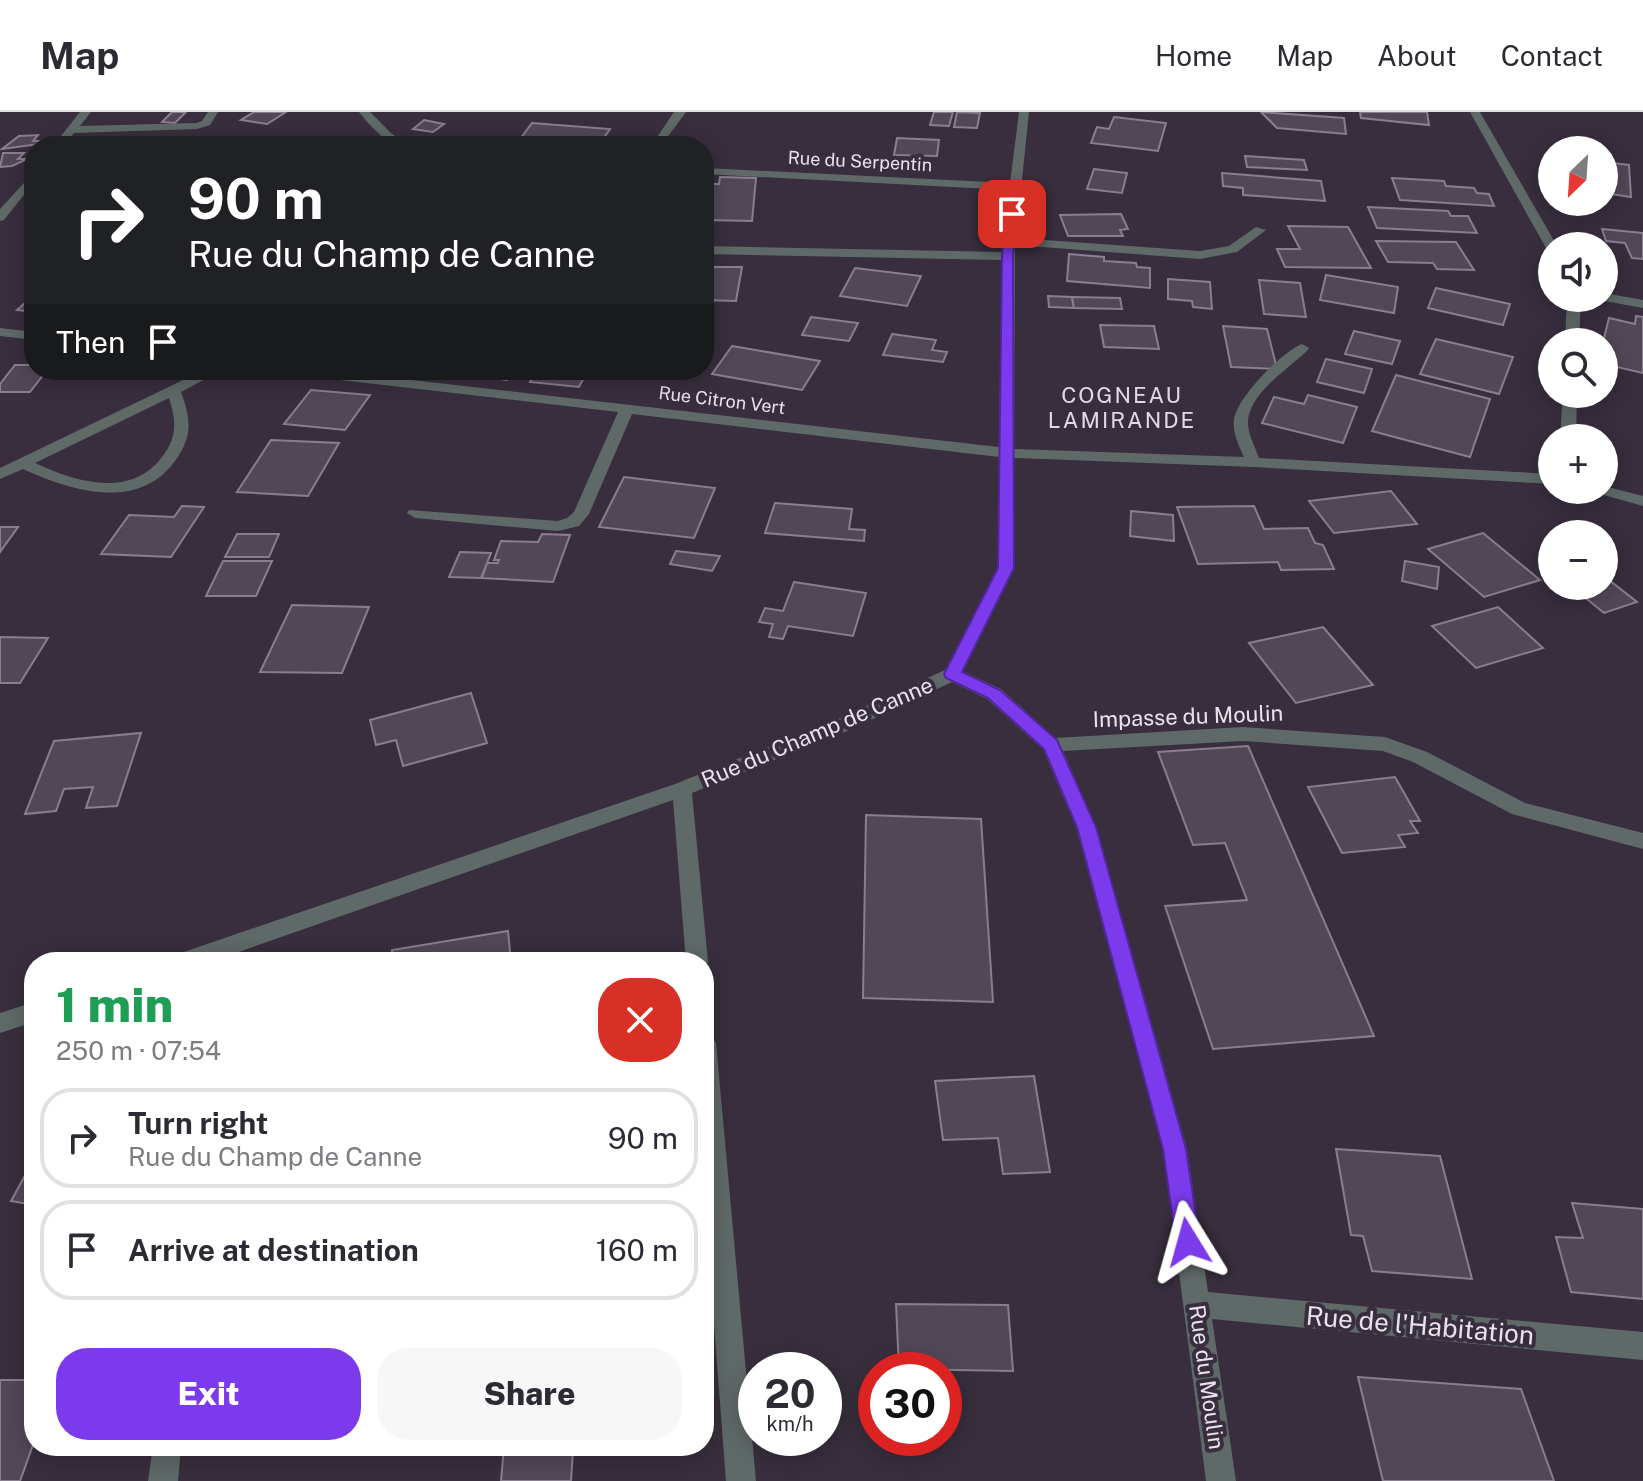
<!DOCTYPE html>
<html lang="en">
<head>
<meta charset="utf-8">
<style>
	body { margin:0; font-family:"Public Sans",sans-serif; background:#f7f7f7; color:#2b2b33; height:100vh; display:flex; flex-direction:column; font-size:30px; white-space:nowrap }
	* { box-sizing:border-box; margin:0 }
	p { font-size:26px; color:#7c7c81 }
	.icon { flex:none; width:44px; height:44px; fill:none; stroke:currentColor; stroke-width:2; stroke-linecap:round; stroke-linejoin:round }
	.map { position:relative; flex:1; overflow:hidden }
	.sheet { position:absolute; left:24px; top:840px; width:690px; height:504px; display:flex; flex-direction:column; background:#fff; border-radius:32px; box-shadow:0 4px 20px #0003 }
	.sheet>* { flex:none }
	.top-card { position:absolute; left:24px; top:24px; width:690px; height:244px; border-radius:32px; box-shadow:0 4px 20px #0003; background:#202124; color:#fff; overflow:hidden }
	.needle { width:52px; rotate:205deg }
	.fabs { position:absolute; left:1538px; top:24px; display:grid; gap:16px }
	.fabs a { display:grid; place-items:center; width:80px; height:80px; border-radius:50%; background:#fff; box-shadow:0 4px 20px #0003; font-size:40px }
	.speed { position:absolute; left:738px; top:1240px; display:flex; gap:16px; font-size:40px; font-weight:700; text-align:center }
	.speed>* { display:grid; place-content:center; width:104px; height:104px; border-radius:50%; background:#fff; box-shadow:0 4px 20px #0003; line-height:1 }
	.speed small { font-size:20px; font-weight:400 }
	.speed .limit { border:12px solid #d22; background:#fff; color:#111 }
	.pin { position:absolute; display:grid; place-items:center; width:68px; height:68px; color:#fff; margin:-34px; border-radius:16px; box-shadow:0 4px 12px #0006 }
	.me { position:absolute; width:88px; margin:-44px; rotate:352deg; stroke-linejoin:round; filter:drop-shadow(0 0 6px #0008) }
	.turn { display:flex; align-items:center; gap:28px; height:168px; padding:0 32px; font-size:36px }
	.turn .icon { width:104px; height:104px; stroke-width:2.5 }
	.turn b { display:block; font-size:56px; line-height:68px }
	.then { display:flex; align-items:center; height:76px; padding:0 32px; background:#0003; gap:16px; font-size:30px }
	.round { display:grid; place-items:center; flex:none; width:84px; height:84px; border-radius:32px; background:#f7f7f7 }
	.head { display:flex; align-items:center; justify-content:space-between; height:136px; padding:0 32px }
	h1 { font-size:48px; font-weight:800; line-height:60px; color:#1e9e55 }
	.cta { display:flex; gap:16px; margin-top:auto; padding:16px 32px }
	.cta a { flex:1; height:92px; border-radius:32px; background:#7c3aed; color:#fff; font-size:32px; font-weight:800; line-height:92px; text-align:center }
	.cta a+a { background:#f7f7f7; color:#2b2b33 }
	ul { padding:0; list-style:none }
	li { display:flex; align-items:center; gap:24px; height:100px; margin:0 16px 12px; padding:0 16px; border:4px solid #e1e1e2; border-radius:32px }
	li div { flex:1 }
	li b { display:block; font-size:30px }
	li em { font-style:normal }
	header { display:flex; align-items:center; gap:48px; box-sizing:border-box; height:112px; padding:0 40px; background:#fff; border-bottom:2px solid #e1e1e2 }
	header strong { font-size:38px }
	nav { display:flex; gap:44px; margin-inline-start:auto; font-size:28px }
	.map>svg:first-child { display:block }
	.building { fill:#524757; stroke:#897e8f; stroke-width:2 }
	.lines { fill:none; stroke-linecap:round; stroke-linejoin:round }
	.minor { fill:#5f6968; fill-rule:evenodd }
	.route { fill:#7c3aed; stroke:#51269a; stroke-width:2 }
	.labels { text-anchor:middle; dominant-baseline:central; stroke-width:8; stroke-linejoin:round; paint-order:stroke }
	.far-street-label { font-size:18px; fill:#e8e2eb; stroke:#382e3d }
	.far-quarter-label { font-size:22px; letter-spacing:2px; fill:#e4d7ea; stroke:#382e3d }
	.street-label { font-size:22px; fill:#e8e2eb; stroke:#382e3d }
	.near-street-label { font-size:26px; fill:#e8e2eb; stroke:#382e3d }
</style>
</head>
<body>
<header>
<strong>Map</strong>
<nav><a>Home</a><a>Map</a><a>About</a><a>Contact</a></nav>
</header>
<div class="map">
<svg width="1643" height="1369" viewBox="0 0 1643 1369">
	<rect width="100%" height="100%" fill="#382e3d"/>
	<!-- building -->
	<g class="building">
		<polygon points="172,0 186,0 175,11 162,10"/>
		<polygon points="254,0 286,0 267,12 241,8"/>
		<polygon points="934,0 953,0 949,14 930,13"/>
		<polygon points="957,0 980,1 977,16 954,15"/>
		<polygon points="1261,0 1344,6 1346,22 1277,16"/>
		<polygon points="1360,0 1427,0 1429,13 1361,6"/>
		<polygon points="1114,5 1166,11 1158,39 1091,31 1097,15 1109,17"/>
		<polygon points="424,8 444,12 433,20 413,17"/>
		<polygon points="532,11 610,17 598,34 517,31"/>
		<polygon points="38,23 33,29 42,29 39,32 2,37 19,24"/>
		<polygon points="897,26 939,28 937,44 894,43"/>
		<polygon points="187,30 220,32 234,31 230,34 182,34"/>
		<polygon points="3,41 24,41 18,47 27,47 12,54 0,55"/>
		<polygon points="1245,44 1304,48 1307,58 1247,55"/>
		<polygon points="1604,50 1629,53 1631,85 1604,81"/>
		<polygon points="1094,57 1127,61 1122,81 1087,77"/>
		<polygon points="1222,61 1321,69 1325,89 1243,83 1243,76 1223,74"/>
		<polygon points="720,65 756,66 752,109 704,108 704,72 719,72"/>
		<polygon points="1392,66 1444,69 1446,74 1474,76 1477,81 1489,82 1494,94 1400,88"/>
		<polygon points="1368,95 1448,99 1451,104 1468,104 1477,121 1377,116"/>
		<polygon points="1121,102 1128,117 1120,118 1123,124 1068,124 1060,103"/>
		<polygon points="1288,114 1348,115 1371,156 1285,155 1277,137 1300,137"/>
		<polygon points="1602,117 1643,121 1643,147 1632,146 1625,131 1606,129"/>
		<polygon points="1376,129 1456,130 1474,158 1437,157 1433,151 1388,150"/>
		<polygon points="1069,142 1104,145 1104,149 1136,151 1137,155 1150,156 1150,176 1067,169"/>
		<polygon points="704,155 742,155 736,189 704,188"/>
		<polygon points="855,156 921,164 907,194 840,184"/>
		<polygon points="1326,163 1398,175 1394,201 1320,188"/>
		<polygon points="1168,167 1210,170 1212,197 1193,195 1192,189 1168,187"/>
		<polygon points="1259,168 1300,171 1306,205 1264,202"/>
		<polygon points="1436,176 1510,192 1503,213 1428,196"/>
		<polygon points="34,183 34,200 17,198"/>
		<polygon points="1048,184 1072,185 1074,196 1049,195"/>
		<polygon points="1072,185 1120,186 1122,197 1074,196"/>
		<polygon points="1636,204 1643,205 1643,261 1604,252 1603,230 1609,206 1635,212"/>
		<polygon points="811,205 858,211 849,229 802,223"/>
		<polygon points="1100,213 1154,214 1159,237 1104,235"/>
		<polygon points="1223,214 1267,217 1277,257 1231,255"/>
		<polygon points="1354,219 1400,229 1392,252 1345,242"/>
		<polygon points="892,222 936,228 932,238 947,240 943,250 883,243"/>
		<polygon points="1436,227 1513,245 1499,282 1420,262"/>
		<polygon points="732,234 820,249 802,278 712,262"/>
		<polygon points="1326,247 1372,257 1364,281 1317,270"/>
		<polygon points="15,253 34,253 34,258 47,258 30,280 0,280 0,272"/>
		<polygon points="461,258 513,258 507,268 458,262"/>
		<polygon points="537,258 588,258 579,275 530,270"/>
		<polygon points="1396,263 1490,287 1470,345 1372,319"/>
		<polygon points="311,278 370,283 345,318 284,312"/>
		<polygon points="1308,283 1357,295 1343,331 1262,311 1274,285 1304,292"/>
		<polygon points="271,328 339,331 308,384 237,380"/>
		<polygon points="624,365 715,376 694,426 599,415"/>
		<polygon points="1391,379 1417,412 1334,421 1309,389"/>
		<polygon points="775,391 852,397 849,417 865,418 864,429 765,421"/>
		<polygon points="182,394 204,395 171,445 101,442 129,403 174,405"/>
		<polygon points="1254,394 1264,417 1308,416 1315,431 1323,433 1334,457 1281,458 1278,450 1198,452 1177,395"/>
		<polygon points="1131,399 1173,403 1174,429 1130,424"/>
		<polygon points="0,415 18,415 0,440"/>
		<polygon points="1483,421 1540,468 1484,485 1428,437"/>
		<polygon points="237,422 279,422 269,445 225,445"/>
		<polygon points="542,422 570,423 553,470 482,466 487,451 498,451 499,448 494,448 501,429 538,430"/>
		<polygon points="676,439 720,444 712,459 670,452"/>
		<polygon points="460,440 491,441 481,466 449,465"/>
		<polygon points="223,449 272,449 256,484 206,484"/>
		<polygon points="1405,449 1439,455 1437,477 1402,469"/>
		<polygon points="1604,464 1637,490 1604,501 1571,474 1604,474"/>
		<polygon points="794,470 866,481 853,524 788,514 783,527 769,525 773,512 759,510 765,496 783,499"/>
		<polygon points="292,493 369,495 342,561 260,560"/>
		<polygon points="1498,495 1543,536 1476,556 1432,514"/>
		<polygon points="1323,515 1373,573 1296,591 1249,531"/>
		<polygon points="0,525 48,526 20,571 0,571"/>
		<polygon points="471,581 487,631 403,654 396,628 376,633 370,608"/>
		<polygon points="141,621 117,694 86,696 93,675 64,677 56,699 25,702 54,629"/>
		<polygon points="1248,634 1374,924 1213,937 1165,794 1247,788 1225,731 1193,733 1158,640"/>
		<polygon points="1395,665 1420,709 1410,709 1418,721 1398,723 1405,735 1342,741 1308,675"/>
		<polygon points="866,703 981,707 993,890 863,886"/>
		<polygon points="508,819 511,850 392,850 392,838"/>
		<polygon points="1034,964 1050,1060 1003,1062 998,1026 943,1028 935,969"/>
		<polygon points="1336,1037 1440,1044 1472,1167 1372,1159 1363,1124 1351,1123"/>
		<polygon points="34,1047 34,1093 11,1089"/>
		<polygon points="1572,1091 1643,1097 1643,1187 1571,1180 1556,1125 1583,1126"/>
		<polygon points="896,1192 1008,1193 1013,1259 899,1257"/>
		<polygon points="1358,1265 1521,1277 1554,1369 1383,1369"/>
		<polygon points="0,1268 34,1268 34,1330 20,1369 0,1369"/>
		<polygon points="504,1334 593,1334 593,1337 573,1339 571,1369 501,1369"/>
	</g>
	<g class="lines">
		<!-- minor -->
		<g class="minor">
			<polygon points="80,0 91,0 80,14 196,11 202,9 208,0 218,0 210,13 197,17 74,21 64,34 53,34"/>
			<path d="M359 0H370L392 22 410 34C387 34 373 17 359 0Z"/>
			<polygon points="674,0 686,0 661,34 651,34"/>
			<path d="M1019 0H1029L1016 126 1200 139 1229 134 1256 115 1266 118 1237 140 1200 147 1015 133 1014 337 1244 345C1239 334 1232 320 1234 308 1236 286 1283 239 1302 232L1309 236 1307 239C1288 257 1251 280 1248 308 1247 321 1255 334 1259 346L1552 362V372L1253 355 1014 346V456L962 559 1001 577 1055 626 1243 615 1385 625 1427 640 1525 691 1643 721V737L1512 702 1413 650 1383 639 1243 629 1063 639 1096 715 1187 1037 1208 1180 1643 1220V1248L1212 1207 1236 1369H1206L1163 1037 1076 715 1043 637 987 587 952 570 847 619 692 681 708 850 705 857 704 850H686L673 688 210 850H172L175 843 675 672 833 609 945 558 998 456 999 345 632 302 589 402 579 414 558 419 415 406 407 401 409 398 558 409 567 406 574 400 618 300 288 262 281 258H325L999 335 1002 148 704 142V134L1002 140 1010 78 704 62V56L1010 71Z"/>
			<polygon points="1470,0 1480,0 1557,134 1552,134 1552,140 1546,136"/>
			<polygon points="34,60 34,70 4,108 0,109 0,97"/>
			<polygon points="1604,181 1643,188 1643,196 1599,188 1604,186"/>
			<polygon points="1567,186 1581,186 1579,230 1565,230"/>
			<polygon points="0,216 34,220 34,228 0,224"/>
			<path d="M204 258H222L181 280C191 307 193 324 175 349 138 400 71 379 23 357L0 367V356ZM169 286C176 308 178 325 162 345 130 387 76 370 35 351Z"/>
			<polygon points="1563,282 1577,282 1576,326 1560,326"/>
			<polygon points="1604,374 1643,384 1643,394 1597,381 1595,378 1604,378"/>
			<polygon points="34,890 34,910 0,921 0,901"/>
			<polygon points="704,921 712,924 716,931 756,1369 726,1369 704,1082"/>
			<polygon points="153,1334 181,1334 178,1369 148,1369"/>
		</g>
	</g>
	<!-- route -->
	<polygon class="route" points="1012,99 1017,102 1013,144 1014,456 962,560 1000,578 1057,628 1096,715 1186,1037 1200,1130 1196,1138 1188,1142 1180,1138 1176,1130 1163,1037 1077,715 1044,637 988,586 946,566 944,562 998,456 1002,144 1006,102"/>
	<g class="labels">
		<!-- far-street labels -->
		<g class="far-street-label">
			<text transform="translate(860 49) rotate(3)">Rue du Serpentin</text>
			<text transform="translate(722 288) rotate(7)">Rue Citron Vert</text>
		</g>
		<!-- far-quarter labels -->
		<g class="far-quarter-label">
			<text x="1122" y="283">COGNEAU<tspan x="1122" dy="25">LAMIRANDE</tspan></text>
		</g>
		<!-- street labels -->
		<g class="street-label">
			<text transform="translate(1188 604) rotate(-2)">Impasse du Moulin</text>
			<text transform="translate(817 620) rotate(-23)">Rue du Champ de Canne</text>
			<text transform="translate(1207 1265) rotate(82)">Rue du Moulin</text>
		</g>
		<!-- near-street labels -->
		<g class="near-street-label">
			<text transform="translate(1420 1213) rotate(5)">Rue de l'Habitation</text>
		</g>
	</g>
</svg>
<div class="fabs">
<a><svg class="needle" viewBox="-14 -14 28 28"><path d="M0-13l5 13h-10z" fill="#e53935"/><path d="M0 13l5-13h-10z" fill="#7c7c81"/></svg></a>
<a><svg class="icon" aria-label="sound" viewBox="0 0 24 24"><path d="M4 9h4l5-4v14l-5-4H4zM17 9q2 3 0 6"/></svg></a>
<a><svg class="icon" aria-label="search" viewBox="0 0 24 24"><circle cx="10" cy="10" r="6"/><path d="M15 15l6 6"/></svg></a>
<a>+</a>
<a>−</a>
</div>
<div class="speed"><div>20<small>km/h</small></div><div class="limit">30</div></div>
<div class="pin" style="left:1012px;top:102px;background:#d93025"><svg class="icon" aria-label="arrive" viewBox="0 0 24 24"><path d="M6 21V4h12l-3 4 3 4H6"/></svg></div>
<svg class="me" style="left:1188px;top:1130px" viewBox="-20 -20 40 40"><path d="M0-17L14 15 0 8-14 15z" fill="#7c3aed" stroke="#fff" stroke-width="4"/></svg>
<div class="top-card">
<div class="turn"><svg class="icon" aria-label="right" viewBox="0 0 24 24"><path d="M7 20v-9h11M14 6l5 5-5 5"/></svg><div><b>90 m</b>Rue du Champ de Canne</div></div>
<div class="then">Then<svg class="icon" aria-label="arrive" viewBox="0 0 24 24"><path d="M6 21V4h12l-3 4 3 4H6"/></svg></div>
</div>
<section class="sheet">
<div class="head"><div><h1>1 min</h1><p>250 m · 07:54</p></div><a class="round" style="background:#d93025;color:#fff"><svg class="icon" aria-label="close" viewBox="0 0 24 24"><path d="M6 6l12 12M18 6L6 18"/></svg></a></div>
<ul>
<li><svg class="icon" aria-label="right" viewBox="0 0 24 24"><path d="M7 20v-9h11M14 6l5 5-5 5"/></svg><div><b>Turn right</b><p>Rue du Champ de Canne</p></div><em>90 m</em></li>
<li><svg class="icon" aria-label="arrive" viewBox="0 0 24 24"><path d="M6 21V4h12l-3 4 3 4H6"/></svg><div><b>Arrive at destination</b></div><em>160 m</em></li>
</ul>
<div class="cta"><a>Exit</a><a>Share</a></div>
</section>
</div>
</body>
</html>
